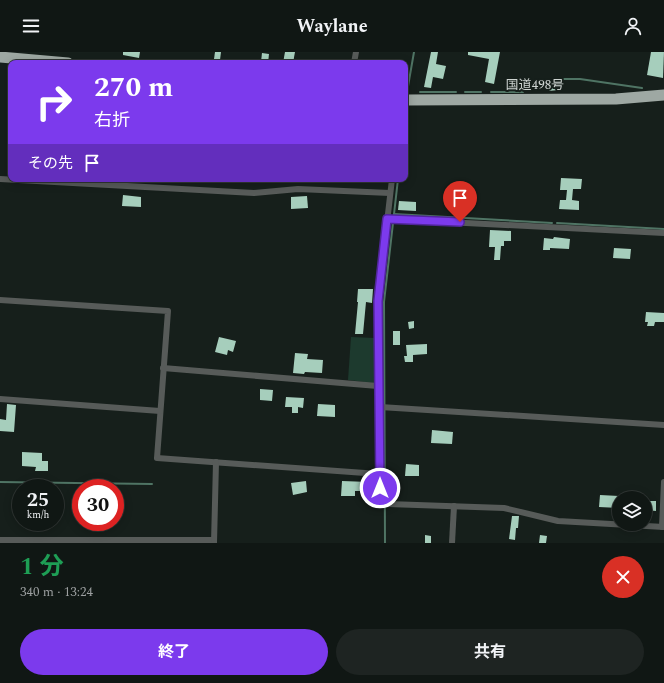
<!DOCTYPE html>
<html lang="ja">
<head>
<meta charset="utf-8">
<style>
	body { margin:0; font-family:Spectral,"Noto Sans JP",serif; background:#1e2422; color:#f1f3f6; height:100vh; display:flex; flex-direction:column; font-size:15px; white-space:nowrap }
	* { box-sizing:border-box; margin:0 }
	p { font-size:13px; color:#9c9fa0 }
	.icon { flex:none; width:22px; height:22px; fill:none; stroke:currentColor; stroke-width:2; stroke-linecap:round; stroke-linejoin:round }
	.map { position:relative; height:491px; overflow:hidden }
	.drawer { display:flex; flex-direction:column; background:#101714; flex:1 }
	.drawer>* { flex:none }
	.hud { position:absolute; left:8px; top:8px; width:400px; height:122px; border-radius:8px; box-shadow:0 2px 10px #0003,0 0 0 1px #303634; background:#7c3aed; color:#fff; overflow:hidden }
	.fabs { position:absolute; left:612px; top:439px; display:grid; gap:8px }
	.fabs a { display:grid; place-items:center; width:40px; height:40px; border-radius:50%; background:#101714; box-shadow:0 2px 10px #0003,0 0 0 1px #303634; font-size:20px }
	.speed { position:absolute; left:12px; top:427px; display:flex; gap:8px; font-size:20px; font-weight:700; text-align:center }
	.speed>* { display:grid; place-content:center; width:52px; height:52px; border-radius:50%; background:#101714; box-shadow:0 2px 10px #0003,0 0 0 1px #303634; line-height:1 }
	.speed small { font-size:10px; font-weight:400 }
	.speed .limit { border:6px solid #d22; background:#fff; color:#111 }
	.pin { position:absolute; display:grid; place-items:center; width:34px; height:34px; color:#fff; margin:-41px -17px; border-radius:50% 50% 50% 0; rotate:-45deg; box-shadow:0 0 4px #0007 }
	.pin .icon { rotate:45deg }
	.me { position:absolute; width:44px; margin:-22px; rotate:0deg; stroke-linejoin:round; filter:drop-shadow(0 0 3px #0008) }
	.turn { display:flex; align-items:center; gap:14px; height:84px; padding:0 20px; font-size:18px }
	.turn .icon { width:52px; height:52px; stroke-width:2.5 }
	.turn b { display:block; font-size:28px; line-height:34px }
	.then { display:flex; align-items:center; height:38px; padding:0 20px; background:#0003; gap:8px; font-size:15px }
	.round { display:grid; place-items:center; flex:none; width:42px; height:42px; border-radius:21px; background:#1e2422 }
	.summary { display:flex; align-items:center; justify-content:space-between; height:68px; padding:0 20px }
	h1 { font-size:24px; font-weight:700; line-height:30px; color:#1e9e55 }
	.button { display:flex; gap:8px; margin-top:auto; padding:8px 20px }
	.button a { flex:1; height:46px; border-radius:24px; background:#7c3aed; color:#fff; font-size:16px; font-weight:700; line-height:46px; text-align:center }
	.button a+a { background:#1e2422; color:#f1f3f6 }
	header { display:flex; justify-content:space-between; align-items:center; height:52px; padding:0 20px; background:#101714; font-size:18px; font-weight:700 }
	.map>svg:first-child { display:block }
	.green { fill:#1d3a2e }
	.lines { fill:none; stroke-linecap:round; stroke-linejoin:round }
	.stream { stroke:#4f7464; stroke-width:2 }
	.building { fill:#a6cebc }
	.minor { stroke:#575b59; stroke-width:6 }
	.trunk { stroke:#9ea8a3; stroke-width:11 }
	.route-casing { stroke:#51269a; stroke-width:10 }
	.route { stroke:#7c3aed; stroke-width:7 }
	.labels { text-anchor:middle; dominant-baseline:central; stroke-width:4; stroke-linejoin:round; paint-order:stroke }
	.street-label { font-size:13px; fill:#ced4d1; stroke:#161f1b }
</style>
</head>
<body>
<header><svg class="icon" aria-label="menu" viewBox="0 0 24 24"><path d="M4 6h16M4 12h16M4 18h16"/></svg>Waylane<svg class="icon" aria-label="person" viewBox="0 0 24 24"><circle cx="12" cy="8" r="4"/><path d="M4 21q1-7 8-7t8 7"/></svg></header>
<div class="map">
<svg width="664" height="491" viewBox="0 0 664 491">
	<rect width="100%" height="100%" fill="#161f1b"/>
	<!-- green -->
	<polygon class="green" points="351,285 375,286 374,331 348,328"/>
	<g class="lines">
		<!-- stream -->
		<g class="stream">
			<polyline points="533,36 564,27 580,27 642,36"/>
			<polyline points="407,40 414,0"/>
			<polyline points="420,40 456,40"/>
			<polyline points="465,40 481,40"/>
			<polyline points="491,40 523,40"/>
			<polyline points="405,68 408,59"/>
			<polyline points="394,162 552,171"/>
			<polyline points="557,171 664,177"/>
			<polyline points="0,430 152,432"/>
			<polyline points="385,491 384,250 398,127"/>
		</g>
	</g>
	<!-- building -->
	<g class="building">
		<polygon points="123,0 140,0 139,6 123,3"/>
		<polygon points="215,0 221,0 220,8 214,7"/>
		<polygon points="285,0 295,0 293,11 283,11"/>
		<polygon points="431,0 438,0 436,12 446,14 443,27 433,25 431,36 424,35"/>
		<polygon points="468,0 500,0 494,32 485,30 489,7 468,3"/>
		<polygon points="651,0 664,0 663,26 647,23"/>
		<polygon points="262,1 269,2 268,11 261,10"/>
		<polygon points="559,32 559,38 548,39 547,33"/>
		<polygon points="561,126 582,127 581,137 573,137 572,148 579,149 579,158 559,157 560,148 566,148 567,138 560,138"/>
		<polygon points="123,143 141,145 141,155 122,154"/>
		<polygon points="307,144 308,156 291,157 291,145"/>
		<polygon points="399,149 416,150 416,159 398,158"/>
		<polygon points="490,178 511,179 511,189 504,189 504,194 501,194 500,208 494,208 495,195 489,195"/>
		<polygon points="554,185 570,187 569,197 550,196 550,198 543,198 544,186 553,187"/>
		<polygon points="614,196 631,197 630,207 613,206"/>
		<polygon points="358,237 373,237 372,251 366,250 363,282 355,282 358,250 357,250"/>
		<polygon points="646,260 664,261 664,270 655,270 654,274 647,274 648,270 645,270"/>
		<polygon points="414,269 414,276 409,277 408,270"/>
		<rect x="393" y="279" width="7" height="14"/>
		<polygon points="219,285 236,289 233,300 228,298 227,303 215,300"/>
		<polygon points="427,292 427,302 413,303 413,310 405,310 404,304 407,304 406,293"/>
		<polygon points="295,301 308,302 307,307 323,308 322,321 305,320 304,322 293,321"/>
		<polygon points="260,337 273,338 272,349 260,348"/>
		<polygon points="286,345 304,346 303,356 298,355 298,361 292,361 292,355 285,355"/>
		<polygon points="7,352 16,353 14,380 0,379 0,367 6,368"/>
		<polygon points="318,352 335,353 335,365 317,364"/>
		<polygon points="432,378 453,380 452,392 431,391"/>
		<polygon points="22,400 42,401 42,409 48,409 48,419 35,419 36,415 22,414"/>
		<polygon points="406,412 419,413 419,424 405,424"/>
		<polygon points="369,426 374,426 375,445 369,445 369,439 355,439 355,444 341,444 342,429 369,430"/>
		<polygon points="306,429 307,440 293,443 291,431"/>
		<polygon points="600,443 619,444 619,456 599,455"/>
		<polygon points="645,449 656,449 656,459 645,458"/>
		<polygon points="512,464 519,464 518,476 516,476 515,488 509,487"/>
		<polygon points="425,483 431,484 431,491 425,491"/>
		<polygon points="540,483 547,484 546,491 539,491"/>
	</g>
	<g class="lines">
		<!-- minor -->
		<g class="minor">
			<polyline points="354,11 356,0"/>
			<polyline points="0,127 254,141 298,137 390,141"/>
			<polyline points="392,127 378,249 380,449 388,452 504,456 558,469 664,475"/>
			<polyline points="387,167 664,181"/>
			<polyline points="0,248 168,259 157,406 379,422"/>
			<polyline points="163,316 378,334"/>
			<polyline points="0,347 160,359"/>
			<polyline points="380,355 664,373"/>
			<polyline points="662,475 664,430"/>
			<polyline points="0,488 214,488"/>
			<polyline points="214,491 216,410"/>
			<polyline points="452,491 454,454"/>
		</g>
		<!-- trunk -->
		<g class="trunk">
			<polyline points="0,5 68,11"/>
			<polyline points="405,48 616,47 664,43"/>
		</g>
	</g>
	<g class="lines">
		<!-- route casing -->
		<g class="route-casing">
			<polyline id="route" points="380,436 378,249 387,167 460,170"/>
		</g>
		<!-- route -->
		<use href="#route" class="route"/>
	</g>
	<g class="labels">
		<!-- street labels -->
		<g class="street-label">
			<text x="535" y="33">国道498号</text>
		</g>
	</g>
</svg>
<div class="fabs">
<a><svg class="icon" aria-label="layers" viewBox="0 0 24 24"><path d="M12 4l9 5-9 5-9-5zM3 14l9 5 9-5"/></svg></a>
</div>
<div class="speed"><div>25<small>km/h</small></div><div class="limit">30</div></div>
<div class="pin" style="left:460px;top:170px;background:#d93025"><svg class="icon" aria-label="arrive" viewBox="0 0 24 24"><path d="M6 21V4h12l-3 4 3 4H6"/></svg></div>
<svg class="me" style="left:380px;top:436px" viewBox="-20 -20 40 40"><circle r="17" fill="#7c3aed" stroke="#fff" stroke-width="3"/><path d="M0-11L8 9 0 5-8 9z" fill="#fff"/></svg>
<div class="hud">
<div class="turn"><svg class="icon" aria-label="right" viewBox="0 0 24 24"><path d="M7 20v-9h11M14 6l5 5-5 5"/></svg><div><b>270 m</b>右折</div></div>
<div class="then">その先<svg class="icon" aria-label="arrive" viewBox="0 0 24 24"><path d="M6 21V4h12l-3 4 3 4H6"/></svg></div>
</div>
</div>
<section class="drawer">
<div class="summary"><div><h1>1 分</h1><p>340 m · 13:24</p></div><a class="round" style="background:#d93025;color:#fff"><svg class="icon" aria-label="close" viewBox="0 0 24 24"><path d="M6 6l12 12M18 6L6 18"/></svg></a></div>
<div class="button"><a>終了</a><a>共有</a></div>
</section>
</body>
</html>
